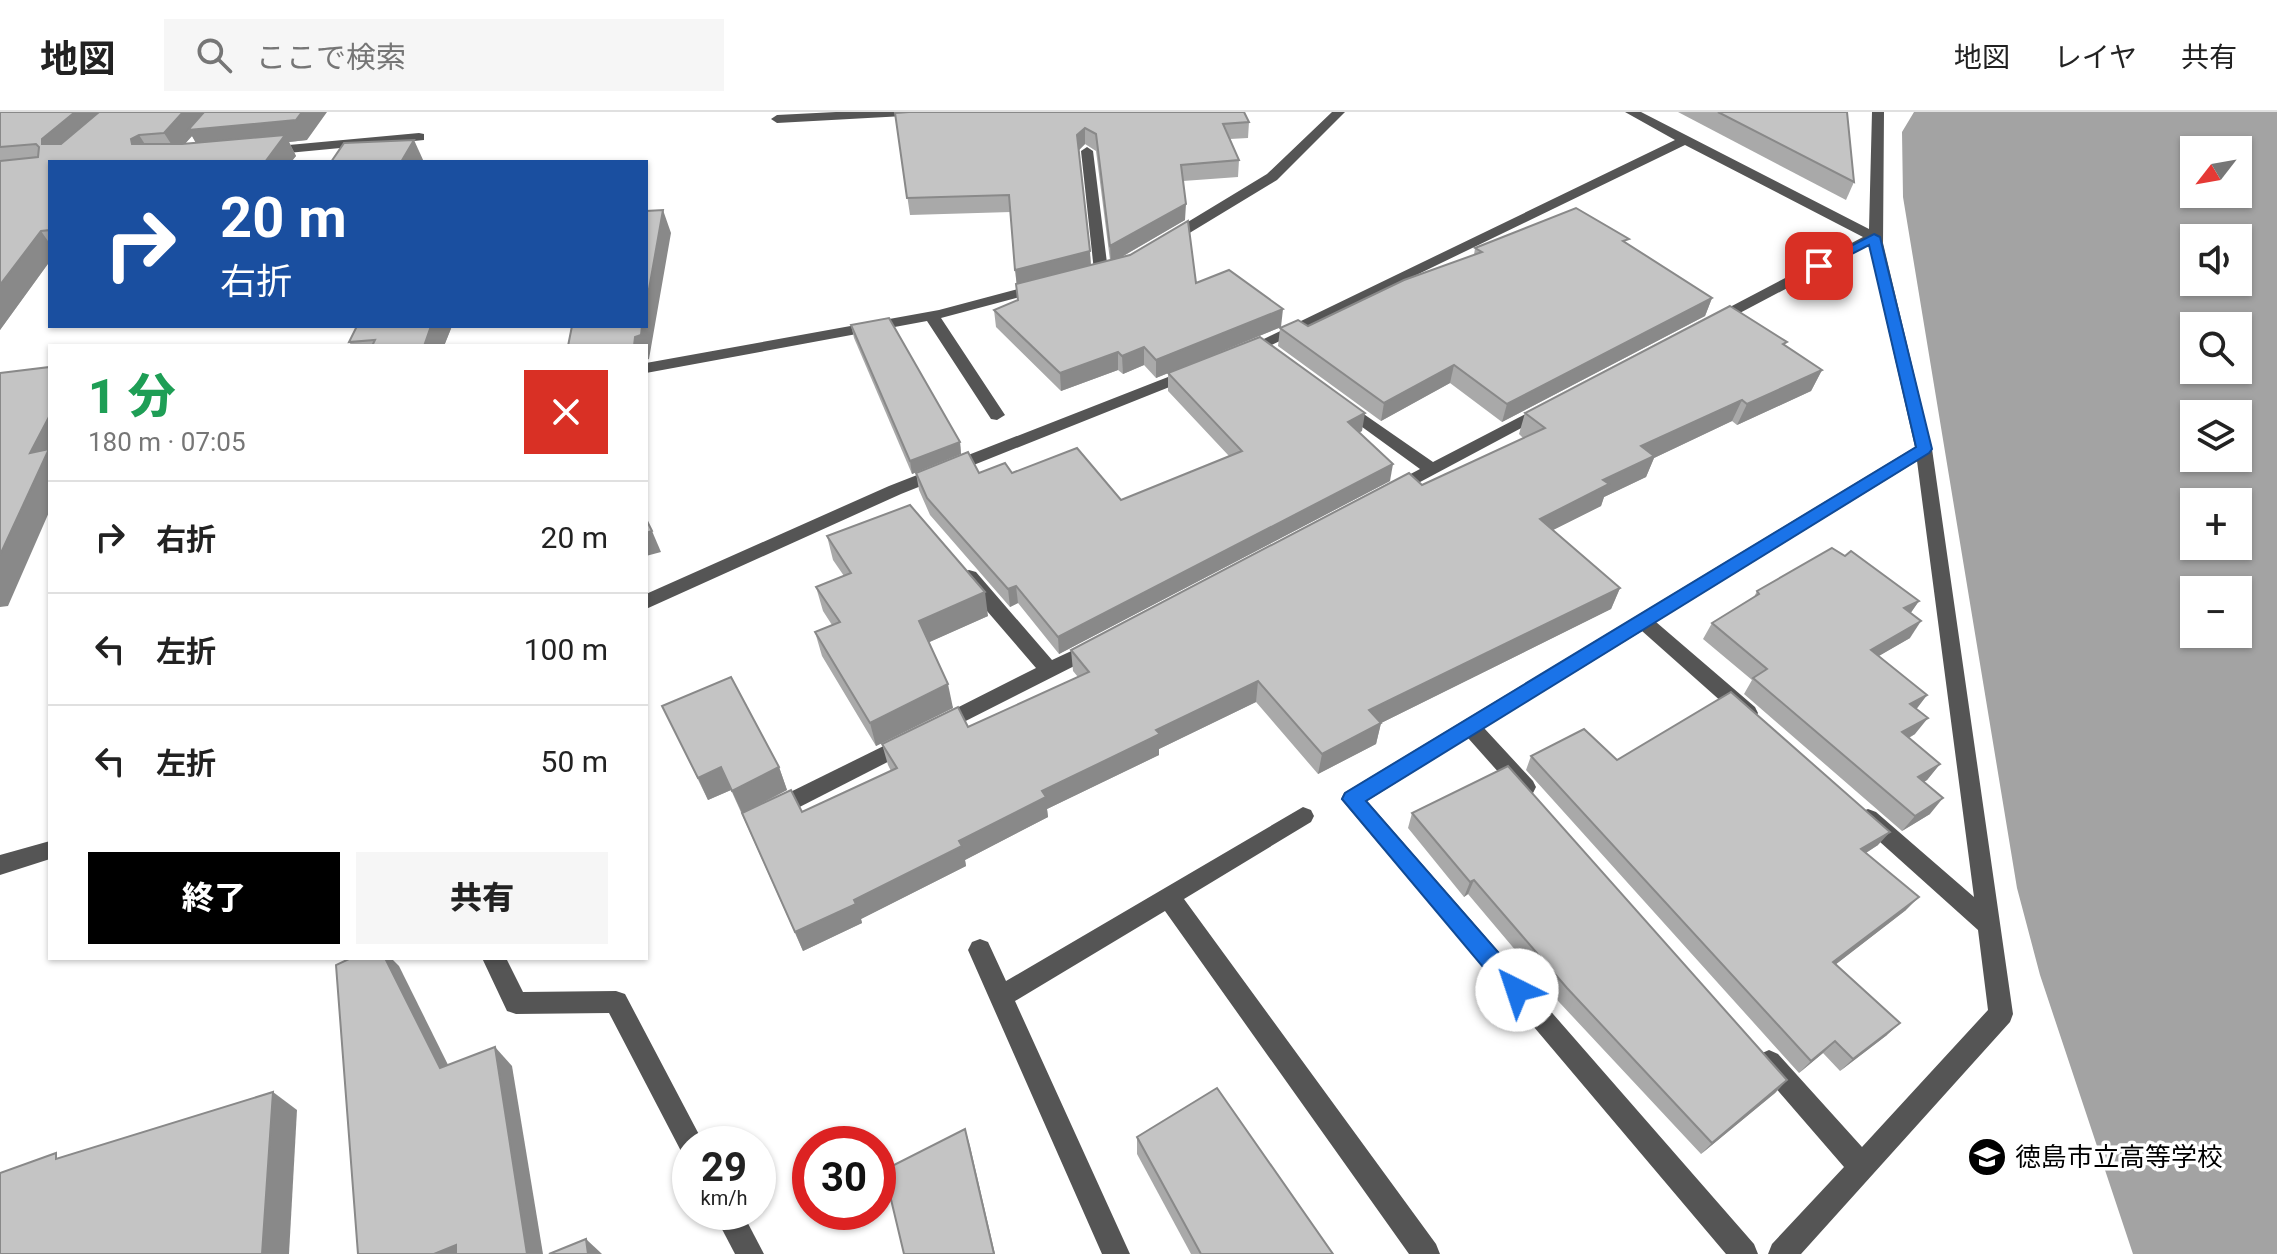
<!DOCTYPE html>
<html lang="ja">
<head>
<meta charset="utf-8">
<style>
	body { margin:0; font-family:Roboto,"Noto Sans JP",sans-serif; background:#f6f6f6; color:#222; height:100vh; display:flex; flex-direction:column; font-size:30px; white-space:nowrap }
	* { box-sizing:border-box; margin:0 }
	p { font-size:26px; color:#767676 }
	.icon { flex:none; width:44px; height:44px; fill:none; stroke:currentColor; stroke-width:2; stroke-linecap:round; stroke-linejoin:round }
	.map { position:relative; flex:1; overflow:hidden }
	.panel { position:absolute; left:48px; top:232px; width:600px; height:616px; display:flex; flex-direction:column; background:#fff; border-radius:0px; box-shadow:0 2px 6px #0004 }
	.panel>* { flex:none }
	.top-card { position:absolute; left:48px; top:48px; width:600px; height:168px; border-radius:0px; box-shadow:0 2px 6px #0004; background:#1a4fa0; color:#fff; overflow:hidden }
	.needle { width:52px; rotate:239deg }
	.buttons { position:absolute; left:2180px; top:24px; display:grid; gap:16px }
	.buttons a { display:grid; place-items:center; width:72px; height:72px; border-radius:0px; background:#fff; box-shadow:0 2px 6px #0004; font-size:40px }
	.speed { position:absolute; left:672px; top:1014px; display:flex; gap:16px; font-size:40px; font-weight:700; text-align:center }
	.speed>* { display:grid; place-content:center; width:104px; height:104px; border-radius:50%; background:#fff; box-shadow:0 2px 6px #0004; line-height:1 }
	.speed small { font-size:20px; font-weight:400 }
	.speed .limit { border:12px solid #d22; background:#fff; color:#111 }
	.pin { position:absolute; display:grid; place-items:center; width:68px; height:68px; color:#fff; margin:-34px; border-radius:16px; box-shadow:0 4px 12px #0006 }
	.me { position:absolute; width:88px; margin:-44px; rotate:319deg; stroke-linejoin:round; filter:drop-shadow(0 0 6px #0008) }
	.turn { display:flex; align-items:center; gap:28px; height:168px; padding:0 40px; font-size:36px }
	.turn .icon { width:104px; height:104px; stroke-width:2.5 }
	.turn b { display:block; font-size:56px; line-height:68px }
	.round { display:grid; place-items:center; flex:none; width:84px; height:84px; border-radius:0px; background:#f6f6f6 }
	.head { display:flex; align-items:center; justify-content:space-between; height:136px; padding:0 40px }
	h1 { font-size:48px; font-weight:800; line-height:60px; color:#1e9e55 }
	.action { display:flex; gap:16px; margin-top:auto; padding:16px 40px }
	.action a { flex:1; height:92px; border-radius:0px; background:#000; color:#fff; font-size:32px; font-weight:800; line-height:92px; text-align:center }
	.action a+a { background:#f6f6f6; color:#222 }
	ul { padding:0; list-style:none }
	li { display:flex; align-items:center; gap:24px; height:112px; padding:0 40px; border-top:2px solid #e0e0e0 }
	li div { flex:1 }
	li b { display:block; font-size:30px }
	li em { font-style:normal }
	header { display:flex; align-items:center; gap:48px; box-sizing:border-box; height:112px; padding:0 40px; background:#fff; border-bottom:2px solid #e0e0e0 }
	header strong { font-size:38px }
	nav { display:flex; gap:44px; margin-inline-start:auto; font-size:28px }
	.search { width:560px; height:72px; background:#f6f6f6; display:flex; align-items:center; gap:20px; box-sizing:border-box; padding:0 28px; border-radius:0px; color:#767676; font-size:30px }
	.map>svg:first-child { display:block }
	.water { fill:#a3a3a3; fill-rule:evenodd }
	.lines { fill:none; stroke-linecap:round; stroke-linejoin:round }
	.minor { fill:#555; fill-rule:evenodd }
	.wall { fill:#a9a9a9; fill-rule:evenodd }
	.shaded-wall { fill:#898989 }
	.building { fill:#c4c4c4; stroke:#898989; stroke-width:2 }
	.route { fill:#1a73e8; stroke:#114b97; stroke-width:2 }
	.labels { text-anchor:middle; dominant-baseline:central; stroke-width:7; stroke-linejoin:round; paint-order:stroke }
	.near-poi-label { font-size:26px; fill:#000; stroke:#fff; text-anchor:start }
</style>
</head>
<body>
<header>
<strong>地図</strong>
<div class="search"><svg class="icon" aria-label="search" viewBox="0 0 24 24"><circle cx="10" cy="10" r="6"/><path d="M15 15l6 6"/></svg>ここで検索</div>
<nav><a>地図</a><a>レイヤ</a><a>共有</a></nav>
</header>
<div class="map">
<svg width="2277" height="1142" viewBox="0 0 2277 1142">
	<rect width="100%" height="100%" fill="#fff"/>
	<!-- water -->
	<path class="water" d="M1914 0H2277V1142H2133L2040 863 2017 776 1903 85 1902 20ZM2194 38H2238V82H2194ZM2238 126V170H2194V126ZM2238 214V258H2194V214ZM2194 302H2238V346H2194ZM2238 390V434H2194V390ZM2238 478V522H2194V478Z"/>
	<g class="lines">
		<!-- minor -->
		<g class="minor">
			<polygon points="836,0 910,0 904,4 777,11 771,7 777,3"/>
			<polygon points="1332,0 1345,0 1277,68 1173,131 1163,131 1163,125 1267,62"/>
			<polygon points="1625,0 1641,0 1869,117 1872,0 1884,0 1883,131 1932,337 2013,902 2010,910 1801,1142 1768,1142 1772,1132 1844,1055 1760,958 1756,950 1760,942 1769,938 1778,942 1862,1035 1988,898 1978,818 1860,712 1857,706 1860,700 1868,697 1876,700 1974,785 1917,349 1656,510 1755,595 1758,601 1755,607 1741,607 1642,519 1484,616 1533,669 1536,675 1533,681 1525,684 1517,681 1468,626 1367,689 1754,1132 1758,1142 1726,1142 1341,687 1344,681 1915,335 1869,133 1719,212 1709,212 1709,206 1863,125 1685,33 1249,244 1243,246 1235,241 1675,28"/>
			<polygon points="419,21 424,22 424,28 267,43 261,39 267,35"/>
			<polygon points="1087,35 1093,39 1108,159 1101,163 1094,159 1081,39"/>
			<polygon points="1041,171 1046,172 1046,178 941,206 1005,303 997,308 991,307 927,209 646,261 646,251 939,198"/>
			<polygon points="1191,256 1199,261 1197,264 901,382 646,497 646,482 889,374"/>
			<polygon points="1342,287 1433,350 1539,295 1551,295 1553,299 1392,385 1386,383 1383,379 1386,375 1420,357 1336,296 1336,288"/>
			<polygon points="969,458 976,460 1052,548 1095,528 1102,530 1105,535 1102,540 938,623 931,621 928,615 931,609 1036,556 962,470 960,465 962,460"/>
			<polygon points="910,621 917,623 920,629 917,635 782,704 774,707 766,704 763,698 766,692"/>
			<polygon points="1303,695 1311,698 1314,704 1311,710 1184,787 1436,1132 1440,1142 1409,1142 1165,799 1015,889 1130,1142 1102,1142 968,838 972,830 980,827 988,830 1006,869"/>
			<polygon points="50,729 50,747 0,763 0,743"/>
			<polygon points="482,846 506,846 523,880 616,879 625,882 704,1032 690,1032 690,1045 682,1041 609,901 516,902 507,899"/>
			<polygon points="713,1100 742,1100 764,1142 735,1142"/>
		</g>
	</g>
	<!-- wall -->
	<g class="wall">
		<path d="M0 0 307 28 289 30 296 44 291 50H50V149L0 218ZM192 24 196 31 184 32Z"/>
		<polygon points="1678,0 1847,0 1854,70 1846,88"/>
		<path d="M895 1 1249 10 1248 26 1230 27 1239 48 1238 65 1183 69 1185 108 1120 146 1196 171 1281 215 1156 266 1144 253 1123 262 1118 258 1061 279 996 215 994 198 1018 188 1011 100 910 103ZM1085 32 1096 39 1110 148 1091 153 1079 38Z"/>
		<polygon points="1627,132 1712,186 1705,204 1502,310 1450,271 1381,309 1278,234 1280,216 1308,214 1474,143 1475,136"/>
		<polygon points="851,213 960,330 961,342 912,362 854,226"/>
		<polygon points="452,214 444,234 352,234 349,230"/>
		<polygon points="1785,234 1822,258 1811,279 1737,313 1732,309 1654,346 1646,365 1604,385 1601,394 1553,418 1620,476 1611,497 1381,611 1376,632 1318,662 1256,590 1159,637 1159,643 1047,697 1048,705 965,748 966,754 861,807 862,811 803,839 731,678 708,688 662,594 779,655 787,678 759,693 802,700 891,659 888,653 882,632 968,615 1078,565 1073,559 1071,538 1523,326 1519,322 1525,301"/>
		<polygon points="1168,261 1362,319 1359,320 1390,369 1059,542 1018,491 1010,495 930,403 919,378 916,361 1012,361 1121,388 1229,344 1168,279"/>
		<polygon points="827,424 988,504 929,530 953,596 876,634 822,544 815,520 832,513 823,499 816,475 844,464 833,448"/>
		<polygon points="1757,479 1919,489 1910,501 1910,526 1878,544 1927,583 1916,597 1915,622 1909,626 1940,652 1927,668 1924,670 1930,702 1902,719 1744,582 1752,568 1703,527 1712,511 1754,485"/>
		<polygon points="1531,644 1617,648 1878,733 1866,741 1906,798 1836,852 1887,923 1840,959 1823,941 1799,961 1526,658"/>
		<polygon points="1412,701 1787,968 1775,981 1701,1042 1559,890 1468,782 1464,785 1408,716"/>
		<polygon points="1137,1025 1333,1142 1191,1142 1137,1042"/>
	</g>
	<!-- shaded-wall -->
	<g class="shaded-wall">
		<polygon points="75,0 111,0 56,48 42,32 42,27"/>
		<polygon points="183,0 327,0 307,28 289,30 296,44 291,50 265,50 200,38 192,24 177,41 164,21"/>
		<polygon points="1085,16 1085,32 1078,39 1077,23"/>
		<polygon points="139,23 152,43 132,32 131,27"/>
		<polygon points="414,28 424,50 401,50"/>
		<polygon points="1186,92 1185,108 1111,151 1110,134"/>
		<polygon points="663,98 671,121 649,247 646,248 646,234 634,234 635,225 642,214 646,214 646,194"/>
		<polygon points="41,119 50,132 50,149 0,218 0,173"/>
		<polygon points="1090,139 1091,156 1017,175 1015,158"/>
		<polygon points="1712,186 1705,204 1502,310 1507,292"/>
		<polygon points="1283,197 1281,215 1156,266 1156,248"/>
		<polygon points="431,214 452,214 444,234 424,234"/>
		<polygon points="1144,235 1144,253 1123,262 1122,244"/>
		<polygon points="1118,240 1118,258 1061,279 1060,261"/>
		<polygon points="1454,253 1450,271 1381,309 1384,291"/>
		<polygon points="1822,258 1811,279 1737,313 1747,292"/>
		<polygon points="1742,288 1732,309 1654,346 1646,365 1604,385 1601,394 1533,428 1540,407 1603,368 1641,334"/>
		<polygon points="1365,301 1362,319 1345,328 1348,310"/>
		<polygon points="50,303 50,398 8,494 0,495 0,443 30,341"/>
		<polygon points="960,330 961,342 912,362 910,349"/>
		<polygon points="1393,352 1390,369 1059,542 1058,525"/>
		<polygon points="652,419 661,440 646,444 646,421"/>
		<polygon points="1016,474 1018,491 1010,495 1008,477"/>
		<polygon points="1620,476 1611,497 1365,619 1369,598"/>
		<polygon points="985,480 988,504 923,533 919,509"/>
		<polygon points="1919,489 1908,505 1904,496"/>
		<polygon points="1921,509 1910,526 1860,555 1871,538"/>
		<polygon points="1258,569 1256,590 1159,637 1159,643 1047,697 1048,705 965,748 966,754 861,807 862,811 803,839 795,820 959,729 1042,679 1156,618"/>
		<polygon points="948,572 953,596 876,634 870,611"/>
		<polygon points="1927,583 1915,599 1910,592"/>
		<polygon points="1928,606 1915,622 1890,636 1902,620"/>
		<polygon points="1381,611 1376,632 1318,662 1322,642"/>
		<polygon points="1940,652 1927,668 1905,680 1918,665"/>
		<polygon points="721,655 731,678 708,688 698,666"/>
		<polygon points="779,655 787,678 742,701 732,679"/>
		<polygon points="1943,686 1930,702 1902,719 1915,704"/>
		<polygon points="1890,720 1878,733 1850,751 1861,737"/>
		<polygon points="1474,768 1468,782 1464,785 1470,770"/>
		<polygon points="1919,785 1906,798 1822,863 1833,850"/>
		<polygon points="385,846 391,846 399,854 459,975 440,956"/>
		<polygon points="1900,911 1887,923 1840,959 1853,947"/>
		<polygon points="1835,929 1823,941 1799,961 1811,949"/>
		<polygon points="495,935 512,954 543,1142 527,1142"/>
		<polygon points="1787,968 1775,981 1701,1042 1712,1031"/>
		<polygon points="273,980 297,998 289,1142 262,1142"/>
		<polygon points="965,1017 970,1034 995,1142 994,1142"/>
		<polygon points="586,1127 602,1142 588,1142"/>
		<polygon points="456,1133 468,1142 434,1142"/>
	</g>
	<!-- building -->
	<g class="building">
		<polygon points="0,0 75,0 42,27 42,32 61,32 99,0 183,0 164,21 139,23 131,27 132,32 182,32 285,23 265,50 50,50 50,118 41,119 0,173 0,49 38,45 39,35 36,32 0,35"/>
		<polygon points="204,0 302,0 296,8 188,18"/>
		<polygon points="909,0 1244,0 1249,10 1223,12 1239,48 1181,53 1186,92 1110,134 1096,22 1085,16 1077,23 1090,139 1015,158 1009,83 907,86 895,1"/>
		<polygon points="1718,0 1847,0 1854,70"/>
		<polygon points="414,28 401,50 331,50 344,31"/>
		<polygon points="1576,96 1629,127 1623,129 1712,186 1507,292 1454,253 1384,291 1280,216 1298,208 1308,214 1404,168 1482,140 1475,136"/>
		<polygon points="663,98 646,194 646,99"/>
		<polygon points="1188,109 1196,171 1229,158 1283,197 1156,248 1144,235 1122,244 1118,240 1060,261 994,198 1018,188 1016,172 1130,143"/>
		<polygon points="1730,194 1787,230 1783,232 1822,258 1747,292 1742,288 1641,334 1654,344 1603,368 1609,372 1540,407 1620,476 1369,598 1381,611 1322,642 1258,569 1156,618 1160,622 1042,679 1046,685 959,729 962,734 854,788 856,792 795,820 742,701 791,678 802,700 897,656 882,632 958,595 968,615 1089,560 1071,538 1409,361 1422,373 1545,316 1525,301"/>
		<polygon points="889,206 960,330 910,349 851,213"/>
		<polygon points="357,214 431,214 424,234 372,234 375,228 349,230"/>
		<polygon points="572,214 642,214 641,223 635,225 634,234 568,234"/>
		<polygon points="1260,225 1365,301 1348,310 1393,352 1058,525 1016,474 1008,477 927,386 916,361 968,340 979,361 1005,351 1012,361 1077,336 1121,388 1242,339 1168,261"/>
		<polygon points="50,255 50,303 30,341 49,337 0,443 0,261"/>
		<polygon points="910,393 985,480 919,509 948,572 870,611 815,520 840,510 816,475 851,461 827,424"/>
		<polygon points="646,407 652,419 646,421"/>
		<polygon points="1832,436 1845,444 1851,439 1919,489 1904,496 1921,509 1871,538 1927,583 1910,592 1928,606 1902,620 1940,652 1918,665 1943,686 1915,704 1753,566 1767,557 1712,511 1759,482 1757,479"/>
		<polygon points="731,565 779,655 732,679 721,655 698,666 662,594"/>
		<polygon points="1731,580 1890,720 1861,737 1919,785 1833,850 1900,911 1853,947 1835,929 1811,949 1531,644 1584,617 1617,648"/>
		<polygon points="1508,654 1787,968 1712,1031 1567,876 1474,768 1470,770 1412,701"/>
		<polygon points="351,846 385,846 440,956 495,935 527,1142 456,1142 456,1133 434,1142 358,1142 336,853"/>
		<polygon points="1217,976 1333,1142 1201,1142 1137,1025"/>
		<polygon points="273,980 262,1142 0,1142 0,1061 56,1041 56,1047"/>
		<polygon points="965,1017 994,1142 904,1142 884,1058"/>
		<polygon points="586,1127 588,1142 549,1142"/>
	</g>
	<!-- route -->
	<polygon class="route" points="1874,122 1880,125 1932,337 1929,341 1366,689 1525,871 1528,878 1525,886 1517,889 1509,886 1342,687 1345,681 1916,335 1869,133 1823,157 1812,154"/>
	<!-- icons -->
	<defs>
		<g id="school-disc" transform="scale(2)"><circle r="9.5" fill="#000" stroke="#fff"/><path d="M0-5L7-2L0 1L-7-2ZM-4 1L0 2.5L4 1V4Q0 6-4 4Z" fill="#fff"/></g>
	</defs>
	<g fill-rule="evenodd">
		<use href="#school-disc" x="1987" y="1045"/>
	</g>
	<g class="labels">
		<!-- near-poi labels -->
		<g class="near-poi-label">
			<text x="2015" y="1045">徳島市立高等学校</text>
		</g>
	</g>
</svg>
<div class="buttons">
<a><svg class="needle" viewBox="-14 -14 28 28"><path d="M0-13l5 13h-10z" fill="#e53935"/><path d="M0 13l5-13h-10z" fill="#767676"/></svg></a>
<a><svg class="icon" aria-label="sound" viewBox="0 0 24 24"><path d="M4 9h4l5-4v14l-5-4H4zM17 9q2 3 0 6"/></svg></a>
<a><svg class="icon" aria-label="search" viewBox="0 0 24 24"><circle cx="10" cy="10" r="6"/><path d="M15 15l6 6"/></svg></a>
<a><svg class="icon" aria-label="layers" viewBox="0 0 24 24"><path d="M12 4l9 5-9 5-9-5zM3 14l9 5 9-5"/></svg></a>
<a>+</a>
<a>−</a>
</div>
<div class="speed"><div>29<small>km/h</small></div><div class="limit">30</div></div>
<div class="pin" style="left:1819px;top:154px;background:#d93025"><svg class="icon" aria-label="arrive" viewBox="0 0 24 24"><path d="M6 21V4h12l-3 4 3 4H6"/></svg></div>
<svg class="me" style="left:1517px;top:878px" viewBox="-20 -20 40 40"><circle r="19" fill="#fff"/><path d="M0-13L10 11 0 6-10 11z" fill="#1a73e8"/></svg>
<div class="top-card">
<div class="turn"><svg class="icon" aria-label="right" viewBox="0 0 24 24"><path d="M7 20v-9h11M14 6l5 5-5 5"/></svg><div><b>20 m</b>右折</div></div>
</div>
<section class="panel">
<div class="head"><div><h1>1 分</h1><p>180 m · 07:05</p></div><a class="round" style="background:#d93025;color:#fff"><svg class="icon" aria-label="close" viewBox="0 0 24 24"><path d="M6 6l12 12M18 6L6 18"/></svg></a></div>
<ul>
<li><svg class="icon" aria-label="right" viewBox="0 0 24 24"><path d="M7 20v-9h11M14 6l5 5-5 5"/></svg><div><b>右折</b></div><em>20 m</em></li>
<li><svg class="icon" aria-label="left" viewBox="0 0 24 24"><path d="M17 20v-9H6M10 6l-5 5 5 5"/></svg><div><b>左折</b></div><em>100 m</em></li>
<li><svg class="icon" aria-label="left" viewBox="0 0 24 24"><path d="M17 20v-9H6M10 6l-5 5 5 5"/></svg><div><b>左折</b></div><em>50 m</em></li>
</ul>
<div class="action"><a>終了</a><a>共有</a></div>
</section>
</div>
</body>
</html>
